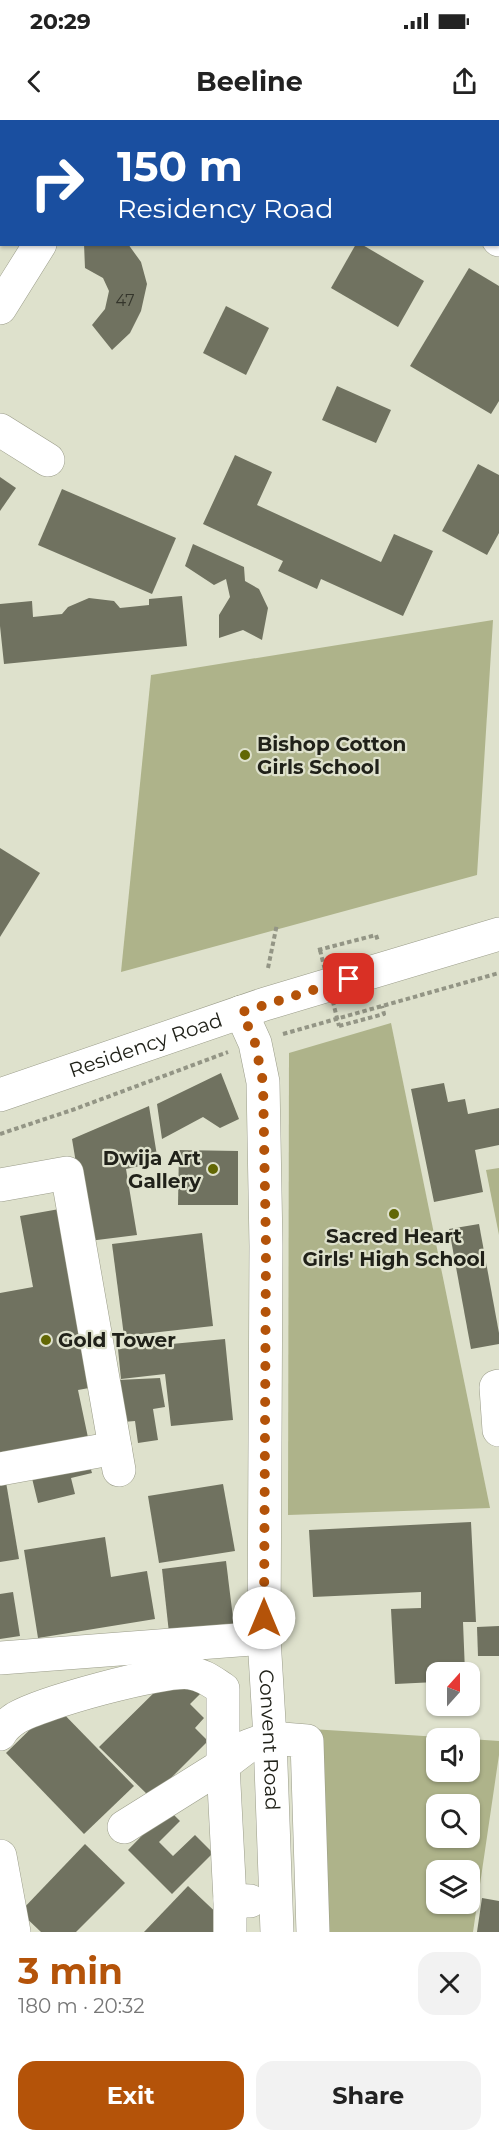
<!DOCTYPE html>
<html lang="en">
<head>
<meta charset="utf-8">
<style>
	body { margin:0; font-family:Montserrat,sans-serif; background:#f2f2f2; color:#222; height:100vh; display:flex; flex-direction:column; font-size:22px; white-space:nowrap }
	* { box-sizing:border-box; margin:0 }
	p { font-size:20px; color:#767676 }
	.icon { flex:none; width:33px; height:33px; fill:none; stroke:currentColor; stroke-width:2; stroke-linecap:round; stroke-linejoin:round }
	.map { position:relative; height:1812px; overflow:hidden }
	.sheet { display:flex; flex-direction:column; background:#fff; flex:1 }
	.sheet>* { flex:none }
	.guide { position:absolute; left:0px; top:0px; width:500px; height:126px; box-shadow:0 2px 4px #0004; background:#1a4fa0; color:#fff; overflow:hidden }
	.needle { width:39px; rotate:21deg }
	.fabs { position:absolute; left:426px; top:1542px; display:grid; gap:12px }
	.fabs a { display:grid; place-items:center; width:54px; height:54px; border-radius:12px; background:#fff; box-shadow:0 2px 4px #0004; font-size:30px }
	.pin { position:absolute; display:grid; place-items:center; width:51px; height:51px; color:#fff; margin:-26px; border-radius:12px; box-shadow:0 3px 9px #0006 }
	.me { position:absolute; width:66px; margin:-33px; rotate:0deg; stroke-linejoin:round; filter:drop-shadow(0 0 4px #0008) }
	.turn { display:flex; align-items:center; gap:21px; height:126px; padding:0 18px; font-size:27px }
	.turn .icon { width:78px; height:78px; stroke-width:2.5 }
	.turn b { display:block; font-size:42px; line-height:51px }
	.round { display:grid; place-items:center; flex:none; width:63px; height:63px; border-radius:18px; background:#f2f2f2 }
	.head { display:flex; align-items:center; justify-content:space-between; height:102px; padding:0 18px }
	h1 { font-size:36px; font-weight:700; line-height:45px; color:#b45309 }
	.action { display:flex; gap:12px; margin-top:auto; padding:12px 18px }
	.action a { flex:1; height:69px; border-radius:18px; background:#b45309; color:#fff; font-size:24px; font-weight:700; line-height:69px; text-align:center }
	.action a+a { background:#f2f2f2; color:#222 }
	.status { display:flex; justify-content:space-between; align-items:center; height:42px; padding:0 30px; background:#fff; direction:ltr }
	.status svg { height:16px; fill:currentColor }
	header { display:flex; justify-content:space-between; align-items:center; height:78px; padding:0 18px; background:#fff; font-size:27px; font-weight:700 }
	.map>svg:first-child { display:block }
	.green { fill:#aeb38a; fill-rule:evenodd }
	.building { fill:#707260 }
	.lines { fill:none; stroke-linecap:round; stroke-linejoin:round }
	.minor-casing { stroke:#9a9c89; stroke-width:34 }
	.major-casing { stroke:#9a9c89; stroke-width:34 }
	.path { stroke:#939585; stroke-width:4; stroke-dasharray:4.5 3; stroke-linecap:butt }
	.minor { stroke:#fff; stroke-width:33 }
	.major { stroke:#fff; stroke-width:33 }
	.path-bridge { stroke:#939585; stroke-width:4; stroke-dasharray:4.5 3; stroke-linecap:butt }
	.route { stroke:#b45309; stroke-width:10; stroke-dasharray:0 18 }
	.poi-dot { fill:#626704; stroke:#dee1cc; stroke-width:2 }
	.labels { text-anchor:middle; dominant-baseline:central; stroke-width:4.5; stroke-linejoin:round; paint-order:stroke }
	.number-label { font-size:16px; fill:#34352b }
	.poi-label { font-size:20px; font-weight:bold; fill:#202119; stroke:#dee1cc; text-anchor:start }
	.street-label { font-size:20px; fill:#202119; stroke:#dee1cc }
</style>
</head>
<body>
<div class="status"><b>20:29</b><svg viewBox="0 0 49 12"><path d="M0 12V9h3v3zM5 12V6h3v6zM10 12V3h3v9zM15 12V0h3v12zM26 1h20v11H26zM47 4h2v5h-2z"/></svg></div>
<header><svg class="icon" aria-label="back" viewBox="0 0 24 24"><path d="M15 5l-7 7 7 7"/></svg>Beeline<svg class="icon" aria-label="share" viewBox="0 0 24 24"><path d="M12 15V3M7 8l5-5 5 5M5 13v7h14v-7"/></svg></header>
<div class="map">
<svg width="499" height="1812" viewBox="0 0 499 1812">
	<rect width="100%" height="100%" fill="#dee1cc"/>
	<!-- green -->
	<g class="green">
		<polygon points="493,500 477,755 121,852 151,555"/>
		<polygon points="391,903 490,1388 288,1395 289,933"/>
		<polygon points="499,1048 499,1115 486,1050"/>
		<path d="M311 1609 456 1618H436V1652H470V1619L499 1621V1635L473 1812H316ZM436 1684H470V1718H436ZM436 1750H470V1784H436Z"/>
	</g>
	<!-- building -->
	<g class="building">
		<polygon points="84,124 128,124 141,142 147,164 141,191 130,213 112,230 92,205 105,189 109,171 103,158 85,148"/>
		<polygon points="356,124 361,124 424,161 398,207 331,168"/>
		<polygon points="469,148 499,166 499,281 491,294 410,246"/>
		<polygon points="226,186 269,208 246,255 203,233"/>
		<polygon points="337,266 391,290 376,323 322,300"/>
		<polygon points="235,335 272,352 257,385 381,442 394,414 433,431 403,496 321,459 317,469 278,451 283,441 203,404"/>
		<polygon points="478,344 499,355 499,413 487,435 442,411"/>
		<polygon points="0,357 16,368 0,391"/>
		<polygon points="62,369 176,418 152,474 38,425"/>
		<polygon points="193,424 244,447 245,461 259,469 268,488 262,520 243,510 219,518 219,495 230,477 226,459 214,465 185,446"/>
		<polygon points="182,476 187,526 4,544 0,506 0,484 32,481 33,497 62,494 68,487 89,478 114,481 120,488 149,485 149,479"/>
		<polygon points="0,728 40,753 0,817"/>
		<polygon points="221,953 239,999 220,1008 203,997 162,1019 157,984"/>
		<polygon points="444,963 448,982 465,979 468,994 499,988 499,1025 475,1030 483,1072 434,1082 411,969"/>
		<polygon points="149,986 158,1042 126,1049 137,1115 89,1121 72,1019"/>
		<polygon points="179,1030 238,1031 238,1085 178,1085"/>
		<polygon points="65,1088 100,1266 78,1270 90,1327 0,1344 0,1173 33,1167 20,1096"/>
		<polygon points="479,1104 499,1213 499,1224 471,1229 449,1109"/>
		<polygon points="202,1113 213,1206 124,1216 112,1124"/>
		<polygon points="225,1219 233,1300 171,1306 165,1254 121,1259 118,1229"/>
		<polygon points="160,1258 165,1287 153,1289 158,1320 138,1323 135,1301 123,1302 118,1260"/>
		<polygon points="87,1336 92,1353 71,1358 75,1374 38,1383 30,1350"/>
		<polygon points="6,1362 19,1439 0,1442 0,1363"/>
		<polygon points="223,1364 235,1431 159,1443 148,1376"/>
		<polygon points="471,1402 476,1502 463,1502 465,1552 436,1552 436,1562 395,1564 391,1489 421,1488 421,1472 313,1477 309,1410"/>
		<polygon points="105,1417 111,1457 147,1451 155,1499 38,1518 24,1430"/>
		<polygon points="226,1441 234,1506 169,1513 162,1449"/>
		<polygon points="13,1472 20,1516 0,1519 0,1474"/>
		<polygon points="499,1506 499,1536 478,1536 477,1507"/>
		<polygon points="188,1558 202,1572 190,1584 204,1598 195,1608 208,1621 151,1678 99,1627 167,1560"/>
		<polygon points="55,1585 134,1666 84,1714 6,1633"/>
		<polygon points="168,1689 180,1701 159,1722 173,1736 195,1715 213,1733 172,1774 128,1730"/>
		<polygon points="85,1724 125,1763 76,1812 41,1812 20,1792"/>
		<polygon points="188,1766 224,1800 220,1812 144,1812"/>
		<polygon points="482,1778 499,1781 499,1812 477,1812"/>
	</g>
	<g class="lines">
		<!-- minor casing -->
		<g class="minor-casing">
			<g id="minor">
				<polyline points="256,0 264,0"/>
				<polyline points="498,66 499,64"/>
				<polyline points="0,69 2,70"/>
				<polyline points="498,119 499,120"/>
				<polyline points="0,188 40,124"/>
				<polyline points="0,310 48,340"/>
				<path id="s1" d="M241 892 255 923 263 962 266 1126 264 1518 270 1618 277 1812"/>
				<polyline points="0,1065 67,1053 119,1350"/>
				<polyline points="499,1266 496,1267 499,1310"/>
				<polyline points="0,1349 115,1328"/>
				<polyline points="0,1538 264,1518"/>
				<path d="M0 1614C3 1608 10 1602 16 1598 41 1583 163 1549 190 1553 204 1555 212 1562 223 1569V1645L230 1780"/>
				<polyline points="124,1707 223,1645 248,1626 270,1618 307,1621 313,1812"/>
				<polyline points="0,1736 14,1812"/>
				<polyline points="230,1812 230,1780 250,1781"/>
			</g>
		</g>
		<!-- major casing -->
		<g class="major-casing">
			<g id="major">
				<path id="s2" d="M0 975 265 884 499 814"/>
			</g>
		</g>
		<!-- path -->
		<g class="path">
			<polyline points="318,830 376,815 378,821"/>
			<polyline points="268,848 277,804"/>
			<polyline points="339,906 384,894 382,886"/>
			<polyline points="283,914 499,853"/>
			<polyline points="0,1014 75,989 228,932"/>
		</g>
		<!-- minor -->
		<use href="#minor" class="minor"/>
		<!-- major -->
		<use href="#major" class="major"/>
		<!-- path-bridge -->
		<polyline class="path-bridge" points="320,830 339,906"/>
	</g>
	<g class="lines">
		<!-- route -->
		<polyline class="route" points="264,1498 266,1126 263,962 255,923 242,892 349,859"/>
	</g>
	<!-- markers -->
	<g class="poi-dot">
		<circle cx="245" cy="635" r="6"/>
		<circle cx="213" cy="1049" r="6"/>
		<circle cx="394" cy="1094" r="6"/>
		<circle cx="46" cy="1220" r="6"/>
	</g>
	<g class="labels">
		<!-- number labels -->
		<g class="number-label">
			<text x="125" y="180">47</text>
		</g>
		<!-- poi labels -->
		<g class="poi-label">
			<text x="257" y="624">Bishop Cotton<tspan x="257" dy="23">Girls School</tspan></text>
			<text x="201" y="1038" text-anchor="end">Dwija Art<tspan x="201" dy="23">Gallery</tspan></text>
			<text x="394" y="1116" text-anchor="middle">Sacred Heart<tspan x="394" dy="23">Girls' High School</tspan></text>
			<text x="58" y="1220">Gold Tower</text>
		</g>
		<!-- street labels -->
		<g class="street-label">
			<text stroke="none"><textPath href="#s2" startOffset="154">Residency Road</textPath></text>
			<text stroke="none"><textPath href="#s1" startOffset="732">Convent Road</textPath></text>
		</g>
	</g>
</svg>
<div class="fabs">
<a><svg class="needle" viewBox="-14 -14 28 28"><path d="M0-13l5 13h-10z" fill="#e53935"/><path d="M0 13l5-13h-10z" fill="#767676"/></svg></a>
<a><svg class="icon" aria-label="sound" viewBox="0 0 24 24"><path d="M4 9h4l5-4v14l-5-4H4zM17 9q2 3 0 6"/></svg></a>
<a><svg class="icon" aria-label="search" viewBox="0 0 24 24"><circle cx="10" cy="10" r="6"/><path d="M15 15l6 6"/></svg></a>
<a><svg class="icon" aria-label="layers" viewBox="0 0 24 24"><path d="M12 4l9 5-9 5-9-5zM3 14l9 5 9-5"/></svg></a>
</div>
<div class="pin" style="left:349px;top:859px;background:#d93025"><svg class="icon" aria-label="arrive" viewBox="0 0 24 24"><path d="M6 21V4h12l-3 4 3 4H6"/></svg></div>
<svg class="me" style="left:264px;top:1498px" viewBox="-20 -20 40 40"><circle r="19" fill="#fff"/><path d="M0-13L10 11 0 6-10 11z" fill="#b45309"/></svg>
<div class="guide">
<div class="turn"><svg class="icon" aria-label="right" viewBox="0 0 24 24"><path d="M7 20v-9h11M14 6l5 5-5 5"/></svg><div><b>150 m</b>Residency Road</div></div>
</div>
</div>
<section class="sheet">
<div class="head"><div><h1>3 min</h1><p>180 m · 20:32</p></div><a class="round"><svg class="icon" aria-label="close" viewBox="0 0 24 24"><path d="M6 6l12 12M18 6L6 18"/></svg></a></div>
<div class="action"><a>Exit</a><a>Share</a></div>
</section>
</body>
</html>
